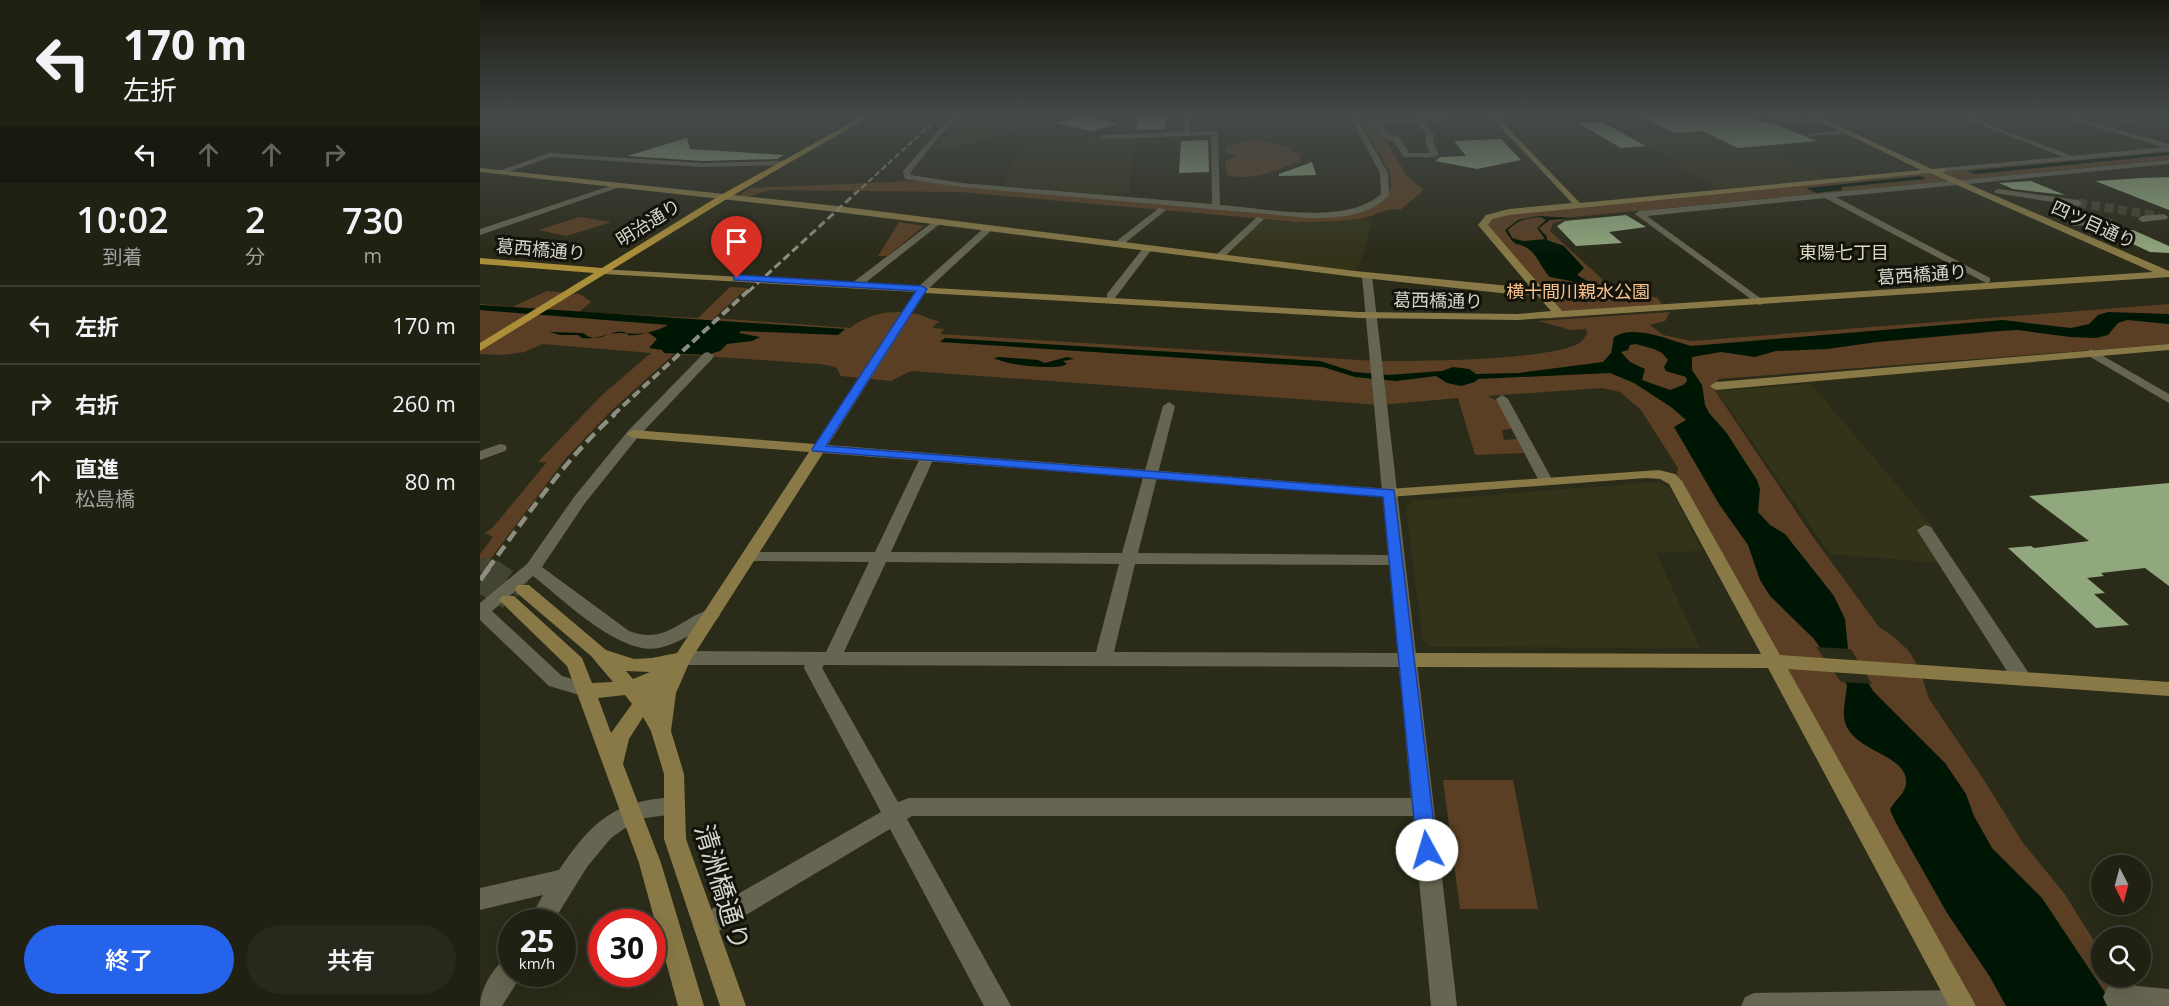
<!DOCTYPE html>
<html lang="ja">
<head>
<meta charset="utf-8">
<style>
	body { margin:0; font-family:"Open Sans","Noto Sans JP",sans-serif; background:#28281c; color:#f1f3f6; height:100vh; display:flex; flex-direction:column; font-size:22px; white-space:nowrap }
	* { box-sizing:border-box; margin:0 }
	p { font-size:20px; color:#a2a3a0 }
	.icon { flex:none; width:33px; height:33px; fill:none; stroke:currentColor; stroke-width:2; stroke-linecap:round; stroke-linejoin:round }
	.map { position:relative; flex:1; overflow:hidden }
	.sheet { display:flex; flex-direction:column; background:#202013; width:480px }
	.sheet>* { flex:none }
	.guide { background:#202013; color:#f1f3f6; overflow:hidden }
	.needle { width:39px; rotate:174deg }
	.fabs { position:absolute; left:1611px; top:855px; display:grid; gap:12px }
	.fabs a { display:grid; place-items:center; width:60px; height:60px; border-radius:50%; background:#202013; box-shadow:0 6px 24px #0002,0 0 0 2px #3d3e33; font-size:30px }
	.speed { position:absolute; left:18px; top:909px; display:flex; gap:12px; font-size:30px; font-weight:700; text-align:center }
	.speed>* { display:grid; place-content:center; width:78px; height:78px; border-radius:50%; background:#202013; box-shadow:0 6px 24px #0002,0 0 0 2px #3d3e33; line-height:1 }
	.speed small { font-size:15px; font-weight:400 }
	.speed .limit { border:9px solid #d22; background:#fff; color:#111 }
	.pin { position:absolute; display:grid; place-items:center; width:51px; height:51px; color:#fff; margin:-62px -26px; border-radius:50% 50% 50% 0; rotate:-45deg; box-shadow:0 0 6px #0007 }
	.pin .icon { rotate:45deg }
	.me { position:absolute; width:66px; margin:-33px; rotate:354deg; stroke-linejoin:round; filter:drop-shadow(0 0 4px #0008) }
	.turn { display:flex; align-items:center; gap:21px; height:126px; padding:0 24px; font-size:27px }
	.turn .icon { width:78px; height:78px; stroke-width:2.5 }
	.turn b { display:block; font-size:42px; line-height:51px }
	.lanes { display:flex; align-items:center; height:57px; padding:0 24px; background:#0003; justify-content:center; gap:30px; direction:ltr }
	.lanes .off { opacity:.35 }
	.eta { display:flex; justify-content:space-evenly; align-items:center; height:102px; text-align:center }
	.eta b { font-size:36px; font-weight:600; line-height:42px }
	.cta { display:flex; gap:12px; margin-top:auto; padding:12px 24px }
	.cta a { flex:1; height:69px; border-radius:36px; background:#2563eb; color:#fff; font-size:24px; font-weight:600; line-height:69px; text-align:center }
	.cta a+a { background:#28281c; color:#f1f3f6 }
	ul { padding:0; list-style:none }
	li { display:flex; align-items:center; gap:18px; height:78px; padding:0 24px; border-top:2px solid #3d3e33 }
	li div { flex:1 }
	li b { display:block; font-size:22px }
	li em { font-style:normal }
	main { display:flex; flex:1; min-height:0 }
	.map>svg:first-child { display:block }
	.built { fill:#33331a }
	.green { fill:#5a3f24 }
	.water { fill:#001605; fill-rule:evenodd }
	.pier { fill:#2b2b19 }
	.building { fill:#91a77e }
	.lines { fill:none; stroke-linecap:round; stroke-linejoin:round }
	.street-tunnel { stroke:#444434; stroke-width:9; stroke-dasharray:9 4.5; stroke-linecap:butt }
	.secondary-tunnel-far1 { stroke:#444434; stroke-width:15; stroke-dasharray:15 8; stroke-linecap:butt }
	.secondary-tunnel { stroke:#444434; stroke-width:19; stroke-dasharray:19 9; stroke-linecap:butt }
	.street { fill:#656551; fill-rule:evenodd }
	.secondary { fill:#887946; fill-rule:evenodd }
	.primary { fill:#ab8e3a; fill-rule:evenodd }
	.rail-far4 { stroke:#8e8e80; stroke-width:2; stroke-dasharray:6 3; stroke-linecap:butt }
	.rail-far3 { stroke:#8e8e80; stroke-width:3; stroke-dasharray:8 4; stroke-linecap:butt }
	.rail-far2 { stroke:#8e8e80; stroke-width:4; stroke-dasharray:9 4.5; stroke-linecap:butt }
	.rail-far1 { stroke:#8e8e80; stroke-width:4.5; stroke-dasharray:12 6; stroke-linecap:butt }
	.rail { stroke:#8e8e80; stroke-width:5; stroke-dasharray:15 8; stroke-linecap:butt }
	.route { fill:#2563eb; stroke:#184099; stroke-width:1.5 }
	.labels { text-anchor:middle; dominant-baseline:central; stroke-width:6; stroke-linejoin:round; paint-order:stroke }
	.far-street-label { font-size:18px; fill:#d5d5ca; stroke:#13130b }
	.far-neighbourhood-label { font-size:18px; fill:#dbdbc4; stroke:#13130b }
	.far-park-label { font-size:18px; fill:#f9c18d; stroke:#13130b }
	.near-street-label { font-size:26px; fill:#d5d5ca; stroke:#13130b }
</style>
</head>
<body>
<main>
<section class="sheet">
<div class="guide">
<div class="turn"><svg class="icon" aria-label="left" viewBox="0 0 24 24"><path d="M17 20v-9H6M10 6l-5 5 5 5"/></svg><div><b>170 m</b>左折</div></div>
<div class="lanes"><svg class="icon" aria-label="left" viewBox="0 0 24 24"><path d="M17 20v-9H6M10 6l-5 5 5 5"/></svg><svg class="icon off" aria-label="ahead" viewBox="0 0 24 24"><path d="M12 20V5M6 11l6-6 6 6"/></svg><svg class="icon off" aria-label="ahead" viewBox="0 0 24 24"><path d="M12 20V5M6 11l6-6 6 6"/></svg><svg class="icon off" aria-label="right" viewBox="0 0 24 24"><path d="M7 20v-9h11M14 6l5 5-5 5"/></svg></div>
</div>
<div class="eta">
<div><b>10:02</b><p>到着</p></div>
<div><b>2</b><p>分</p></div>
<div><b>730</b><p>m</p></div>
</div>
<ul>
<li><svg class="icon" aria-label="left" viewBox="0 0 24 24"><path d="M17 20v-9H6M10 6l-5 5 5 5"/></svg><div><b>左折</b></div><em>170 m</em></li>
<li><svg class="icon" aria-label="right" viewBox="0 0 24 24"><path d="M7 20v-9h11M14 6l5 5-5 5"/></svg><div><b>右折</b></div><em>260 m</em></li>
<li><svg class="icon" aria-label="ahead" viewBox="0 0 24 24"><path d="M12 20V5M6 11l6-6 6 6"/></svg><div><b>直進</b><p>松島橋</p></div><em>80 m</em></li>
</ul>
<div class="cta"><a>終了</a><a>共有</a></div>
</section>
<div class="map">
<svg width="1689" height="1006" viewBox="0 0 1689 1006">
	<rect width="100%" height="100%" fill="#2b2b19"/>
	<!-- built -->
	<g class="built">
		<polygon points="485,115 565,115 560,125 465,150 451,150"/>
		<polygon points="1221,131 1263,151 1284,149 1349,179 1238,189 1197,166 1204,165 1152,137"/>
		<polygon points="656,137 649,193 622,194 526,186 527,182 523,182 541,150 575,140"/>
		<polygon points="877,219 892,221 881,261 873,271 746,256 783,220 837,223"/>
		<polygon points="1331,384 1452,526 1437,526 1460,563 1350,554 1237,391"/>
		<polygon points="1176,482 1190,488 1222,551 1176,553 1220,648 952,647 943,640 926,508 933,501"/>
	</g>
	<!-- green -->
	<g class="green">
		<path d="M877 115H890L927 176 944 190 920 210C907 207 897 215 884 218 861 222 838 222 816 222L480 192 293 190C279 191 271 199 257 197L270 188 436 181 814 216C848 213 885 215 911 189L910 173Z"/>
		<polygon points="1585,115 1646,115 1667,121 1645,123 1630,119 1607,121"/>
		<path d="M778 140 809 148 810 151 818 153 821 161C796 170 772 182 747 175L745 161 757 156 746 153V148L767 141Z"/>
		<polygon points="1689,150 1689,160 1093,217 1073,223 1070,231 1137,293 1154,292 1178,298 1185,310 1065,319 1077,306 1006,225 1012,218 1030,213"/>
		<polygon points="99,217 132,222 86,236 58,230"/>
		<polygon points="419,222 444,226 407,256 398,256"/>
		<path d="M250 287 267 288 234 318 370 328C389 313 412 309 437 314 445 316 450 320 459 321L452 328 464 329 460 334 896 361C931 361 1080 361 1102 341 1103 340 1107 333 1107 333L1106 329 1091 330 1058 321 1190 312 1185 321 1170 325 1183 335 1212 341 1689 304V344L1238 379 1234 389 1333 537 1399 627 1414 637 1429 651 1440 670 1449 699 1502 777 1543 843 1584 893 1621 952 1622 976 1638 977 1659 1006H1482L1195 481 1198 468 1161 410 1140 392 1122 388 1008 396 1019 402 1032 429 1022 430 1024 440 1037 439 1044 453 995 455 978 398 900 405 431 371 411 381 361 376 356 367 339 364 194 354 130 412 86 458 0 573V554L13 537 5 533 13 527 67 462H58L122 395 171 353 62 344 45 352 21 355 0 354V304L32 307 67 291 100 294 111 302 99 312 218 318Z"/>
		<polygon points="963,780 1033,780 1058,909 980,909"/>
	</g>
	<!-- water -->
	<g class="water">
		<polygon points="1689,152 1689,155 1495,174 1488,171"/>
		<polygon points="1440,176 1446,179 1362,187 1362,190 1336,193 1326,188"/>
		<path d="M1059 216 1095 218 1070 220 1059 228 1067 237V240L1084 246 1104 268 1097 275 1116 286 1070 277C1062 269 1058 257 1050 250 1035 239 1038 252 1025 230L1038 220ZM1060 217 1066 220 1057 228 1065 239 1043 241 1032 238 1028 230C1037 220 1048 218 1060 217Z"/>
		<path d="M0 305 365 329 358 335 261 331 259 333 280 337 272 341 247 344 240 351 227 355 184 353 182 350 169 348 177 339 169 333C158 334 150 334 141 333 130 332 115 340 102 338L98 335H80L69 332 103 333C118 346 132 328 144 332 146 332 146 334 148 335 156 337 183 329 188 325L0 310Z"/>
		<path d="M1628 312 1689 314V324L1647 320 1638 323 1628 335 1616 338 1590 337 1538 330 1520 331 1397 342 1347 349 1296 351 1275 357 1241 352 1212 357V370L1222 385 1225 405 1229 413 1246 432 1277 480 1280 489 1278 512 1290 525 1305 534 1354 596 1365 619 1368 649 1393 691 1465 763 1486 794 1494 816 1512 848 1562 898 1634 1006H1526L1510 977 1467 913 1416 823 1410 810C1414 800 1426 794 1426 782 1427 753 1369 752 1364 718 1363 707 1366 696 1367 685L1334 639 1290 596 1280 580 1268 545 1239 504 1194 427 1206 420 1191 407 1154 383 1130 373 998 379 995 382 981 386 967 383 956 376 916 381 875 377 843 367 460 342 465 338 840 361 874 372 908 375 962 371 973 367 989 369 996 374 1039 373 1123 362 1131 353 1134 337C1154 324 1189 340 1211 346L1523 320 1591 328 1609 324 1618 315ZM1156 344 1174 349 1182 353 1188 360 1184 367 1186 371 1206 377 1207 381 1203 385 1190 390 1162 380 1165 369 1150 362 1141 352 1148 350 1150 345Z"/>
		<path d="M519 357 558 360 565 363 587 357 594 359 583 361 587 364C575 371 526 365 514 358Z"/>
	</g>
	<!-- pier -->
	<polygon class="pier" points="1336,647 1371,649 1392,684 1361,682"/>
	<!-- building -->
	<g class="building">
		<polygon points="659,115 686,115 685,129 656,130"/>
		<polygon points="1158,115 1269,115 1282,122 1292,123 1337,141 1258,148 1222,131 1195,133"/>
		<polygon points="603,116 637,124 612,131 577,123"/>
		<polygon points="1122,122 1166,146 1141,148 1098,123"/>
		<polygon points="207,138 210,149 304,155 297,159 223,161 147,156"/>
		<polygon points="1021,139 1041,160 997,169 955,161 960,157 986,156 974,141"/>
		<polygon points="728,140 729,172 699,173 701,141"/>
		<polygon points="832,162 836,175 799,176 799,174"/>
		<polygon points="1689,177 1689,210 1615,181 1662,178"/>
		<polygon points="1551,181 1585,195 1533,189 1519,183"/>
		<polygon points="1146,215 1166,227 1129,232 1142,243 1096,246 1077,226 1085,221"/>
		<polygon points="1653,230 1689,246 1689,253 1670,252 1627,232"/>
		<polygon points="1689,483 1689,586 1665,568 1621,573 1624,576 1607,578 1625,593 1614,594 1649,625 1616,628 1528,548 1551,546 1554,548 1609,541 1549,496"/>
	</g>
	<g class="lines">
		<!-- street-tunnel -->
		<polyline class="street-tunnel" points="1598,203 1679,216"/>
		<!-- secondary-tunnel-far1 -->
		<polyline class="secondary-tunnel-far1" points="0,563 15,570"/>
		<!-- secondary-tunnel -->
		<g class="secondary-tunnel">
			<polyline points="12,568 43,589"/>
			<polyline points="0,583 28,600"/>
		</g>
		<!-- street -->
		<g class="street">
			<path d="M475 115H482L459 136 430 173 431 175 482 183 732 204 731 135 624 139 620 137 624 135 703 132 704 115H710V132L734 131 738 133 740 205C785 208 866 226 901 194L900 173 869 115H875L908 173 909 195C889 217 858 218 830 218L482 187 425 179 423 171 455 134Z"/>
			<polygon points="1014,115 1078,115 1075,117 1012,118"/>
			<polygon points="1476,115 1484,115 1592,156 1683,147 1576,115 1585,115 1689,144 1689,151 1459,172 1458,170 1462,168 1583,157"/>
			<path d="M969 117 971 120 943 122 955 135 953 142 959 155 955 157H924L913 141 903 138 895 124 888 122 891 120ZM936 122 947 135 945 142 950 153H929L919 137 909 135 901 124Z"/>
			<polygon points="1284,117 1336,119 1339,121 1336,123 1282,120"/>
			<polygon points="1361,131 1363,134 1330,136 1326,134"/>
			<polygon points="69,153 223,163 304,161 308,163 304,165 223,167 70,157 23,174 16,172"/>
			<polygon points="1689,160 1689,164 1356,197 1510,278 1510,282 1506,283 1345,198 1167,216 1283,300 1283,304 1279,305 1155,214 1159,211"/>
			<polygon points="136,184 143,186 0,235 0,229"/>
			<polygon points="1518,189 1598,200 1602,203 1598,206 1515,193 1514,191"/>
			<polygon points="679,208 686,210 640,247 634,247 634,243"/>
			<polygon points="1684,214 1688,217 1687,219 1662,222 1658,219 1662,216"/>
			<polygon points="777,217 784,219 742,259 736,259 736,255"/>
			<polygon points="1629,218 1633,221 1632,223 1593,226 1589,223 1593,220"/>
			<polygon points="454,221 461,223 380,287 372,287 372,283"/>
			<polygon points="505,227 513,229 446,291 438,291 438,287"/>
			<polygon points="664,247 672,249 635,298 627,298 627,294"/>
			<path d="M887 273 892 276 977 1006H951L933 816H432L427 819 531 1006H504L410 829 234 934 225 938 216 934 213 926 216 918 401 812 324 668 325 665H203L197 663 194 658 197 653 203 651 346 652 389 562 270 561 264 560 262 556 264 552H395L440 458 447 454 454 458 411 552 642 553 683 406 689 402 695 406 658 553 908 555 882 276ZM406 562 639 564 616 652H364ZM655 564 909 565 918 653 634 652ZM344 665 919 667 931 798H429L418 802 342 668Z"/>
			<polygon points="1611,349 1689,394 1689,403 1607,355 1605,353"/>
			<path d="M228 352 234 356 232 359 158 437 105 503 62 567 149 631C186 645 200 618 231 609L237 611 240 615 237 619C219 630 200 643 179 648 140 656 84 600 53 576L12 611 82 676 113 685 116 690 113 695 106 697 69 686 0 620V603L47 564 94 497 148 431 224 353Z"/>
			<polygon points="1022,395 1028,399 1073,481 1071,484 1066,485 1059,481 1016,399"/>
			<polygon points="20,444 25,445 27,448 25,451 0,460 0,451"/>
			<polygon points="1445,525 1451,527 1548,672 1550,677 1548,682 1541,684 1534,682 1437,530"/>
			<path d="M194 797 202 799 205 806 202 813 158 819 131 838 107 867 73 922H48L63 895 0 910V888L79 870C112 821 134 801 194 797Z"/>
			<path d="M32 955V974H42L41 976 22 1006H0C0 989 15 962 32 955Z"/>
			<polygon points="1636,984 1689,989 1689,1006 1627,1006 1623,997 1627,988"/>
			<polygon points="1481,990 1490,994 1494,1003 1493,1006 1261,1006 1265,997 1274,993"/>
		</g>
		<!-- secondary -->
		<g class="secondary">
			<path d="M1009 115H1015L1100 203 1441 170 1327 115H1335L1452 169 1465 168V172H1461L1689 271V277L1037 320 879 318 445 293 348 445 909 489 1179 470 1195 474 1202 481 1300 655 1689 682V696L1308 669 1496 1006H1469L1288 668 927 667 921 665 918 660 921 655 927 653 1281 654 1189 484 1180 479 1166 478 909 497 343 453 210 661 196 693 191 731 204 774 206 839 266 1006H240L184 839V774L171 731 163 717 149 739 143 764 181 863 224 1006H198L159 863 87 666 19 600 22 596H34L102 658 112 683 133 682 111 656 37 593 35 589 37 585H49L126 650 154 659 172 658 197 653 329 452 153 438 146 434 153 430 335 444 435 292 124 274 120 273V269L879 312 1037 314 1071 311 1056 294 1039 295 875 277 357 212 0 172V168L357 206 875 271 1051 288 998 225 1006 215 1029 209 1092 203ZM1450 173 1673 272 1082 311 1008 225 1012 219 1029 215ZM146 671 170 672 153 679ZM145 695 152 704 131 733 118 698Z"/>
			<polygon points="1689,344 1689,350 1236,390 1230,386 1236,382"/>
		</g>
		<!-- primary -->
		<polygon class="primary" points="385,115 392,115 245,200 0,351 0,343 114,273 0,264 0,258 122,268 239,196"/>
		<!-- rail-far4 -->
		<polyline class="rail-far4" points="375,194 461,115"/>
		<!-- rail-far3 -->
		<polyline class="rail-far3" points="268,292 377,192"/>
		<!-- rail-far2 -->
		<polyline class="rail-far2" points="133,415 269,290"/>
		<!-- rail-far1 -->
		<path class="rail-far1" d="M7 570C47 516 85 459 135 414"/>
		<!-- rail -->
		<polyline class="rail" points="0,580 9,568"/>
	</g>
	<!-- sky -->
	<linearGradient id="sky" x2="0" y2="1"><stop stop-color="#18180e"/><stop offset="0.45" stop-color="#444a49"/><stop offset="1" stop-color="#444a49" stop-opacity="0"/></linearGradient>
	<rect width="1689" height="256" fill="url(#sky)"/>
	<!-- route -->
	<polygon class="route" points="257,275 442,286 447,289 346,446 914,490 957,850 954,856 947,859 940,856 937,850 903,497 333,451 332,449 436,291 254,280 254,276"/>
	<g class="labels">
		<!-- far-street labels -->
		<g class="far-street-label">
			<text transform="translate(168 222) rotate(-32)">明治通り</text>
			<text transform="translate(1614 224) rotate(24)">四ツ目通り</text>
			<text transform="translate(61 249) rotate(5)">葛西橋通り</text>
			<text transform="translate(1442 274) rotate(-4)">葛西橋通り</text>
			<text transform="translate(958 300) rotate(1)">葛西橋通り</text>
		</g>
		<!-- far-neighbourhood labels -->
		<g class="far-neighbourhood-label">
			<text x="1364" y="252">東陽七丁目</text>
		</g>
		<!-- far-park labels -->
		<g class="far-park-label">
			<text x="1098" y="291">横十間川親水公園</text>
		</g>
		<!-- near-street labels -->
		<g class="near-street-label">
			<text transform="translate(243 887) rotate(73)">清洲橋通り</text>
		</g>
	</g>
</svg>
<div class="fabs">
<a><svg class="needle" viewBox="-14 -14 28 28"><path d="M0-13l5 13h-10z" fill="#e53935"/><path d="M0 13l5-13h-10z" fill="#a2a3a0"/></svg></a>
<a><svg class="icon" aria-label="search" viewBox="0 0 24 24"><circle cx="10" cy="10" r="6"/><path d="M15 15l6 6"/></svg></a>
</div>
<div class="speed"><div>25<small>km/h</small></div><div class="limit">30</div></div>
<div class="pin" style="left:257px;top:278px;background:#d93025"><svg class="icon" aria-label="arrive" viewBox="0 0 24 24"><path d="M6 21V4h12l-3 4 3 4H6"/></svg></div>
<svg class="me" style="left:947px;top:850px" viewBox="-20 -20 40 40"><circle r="19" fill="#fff"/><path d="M0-13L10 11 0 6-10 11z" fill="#2563eb"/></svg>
</div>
</main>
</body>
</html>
